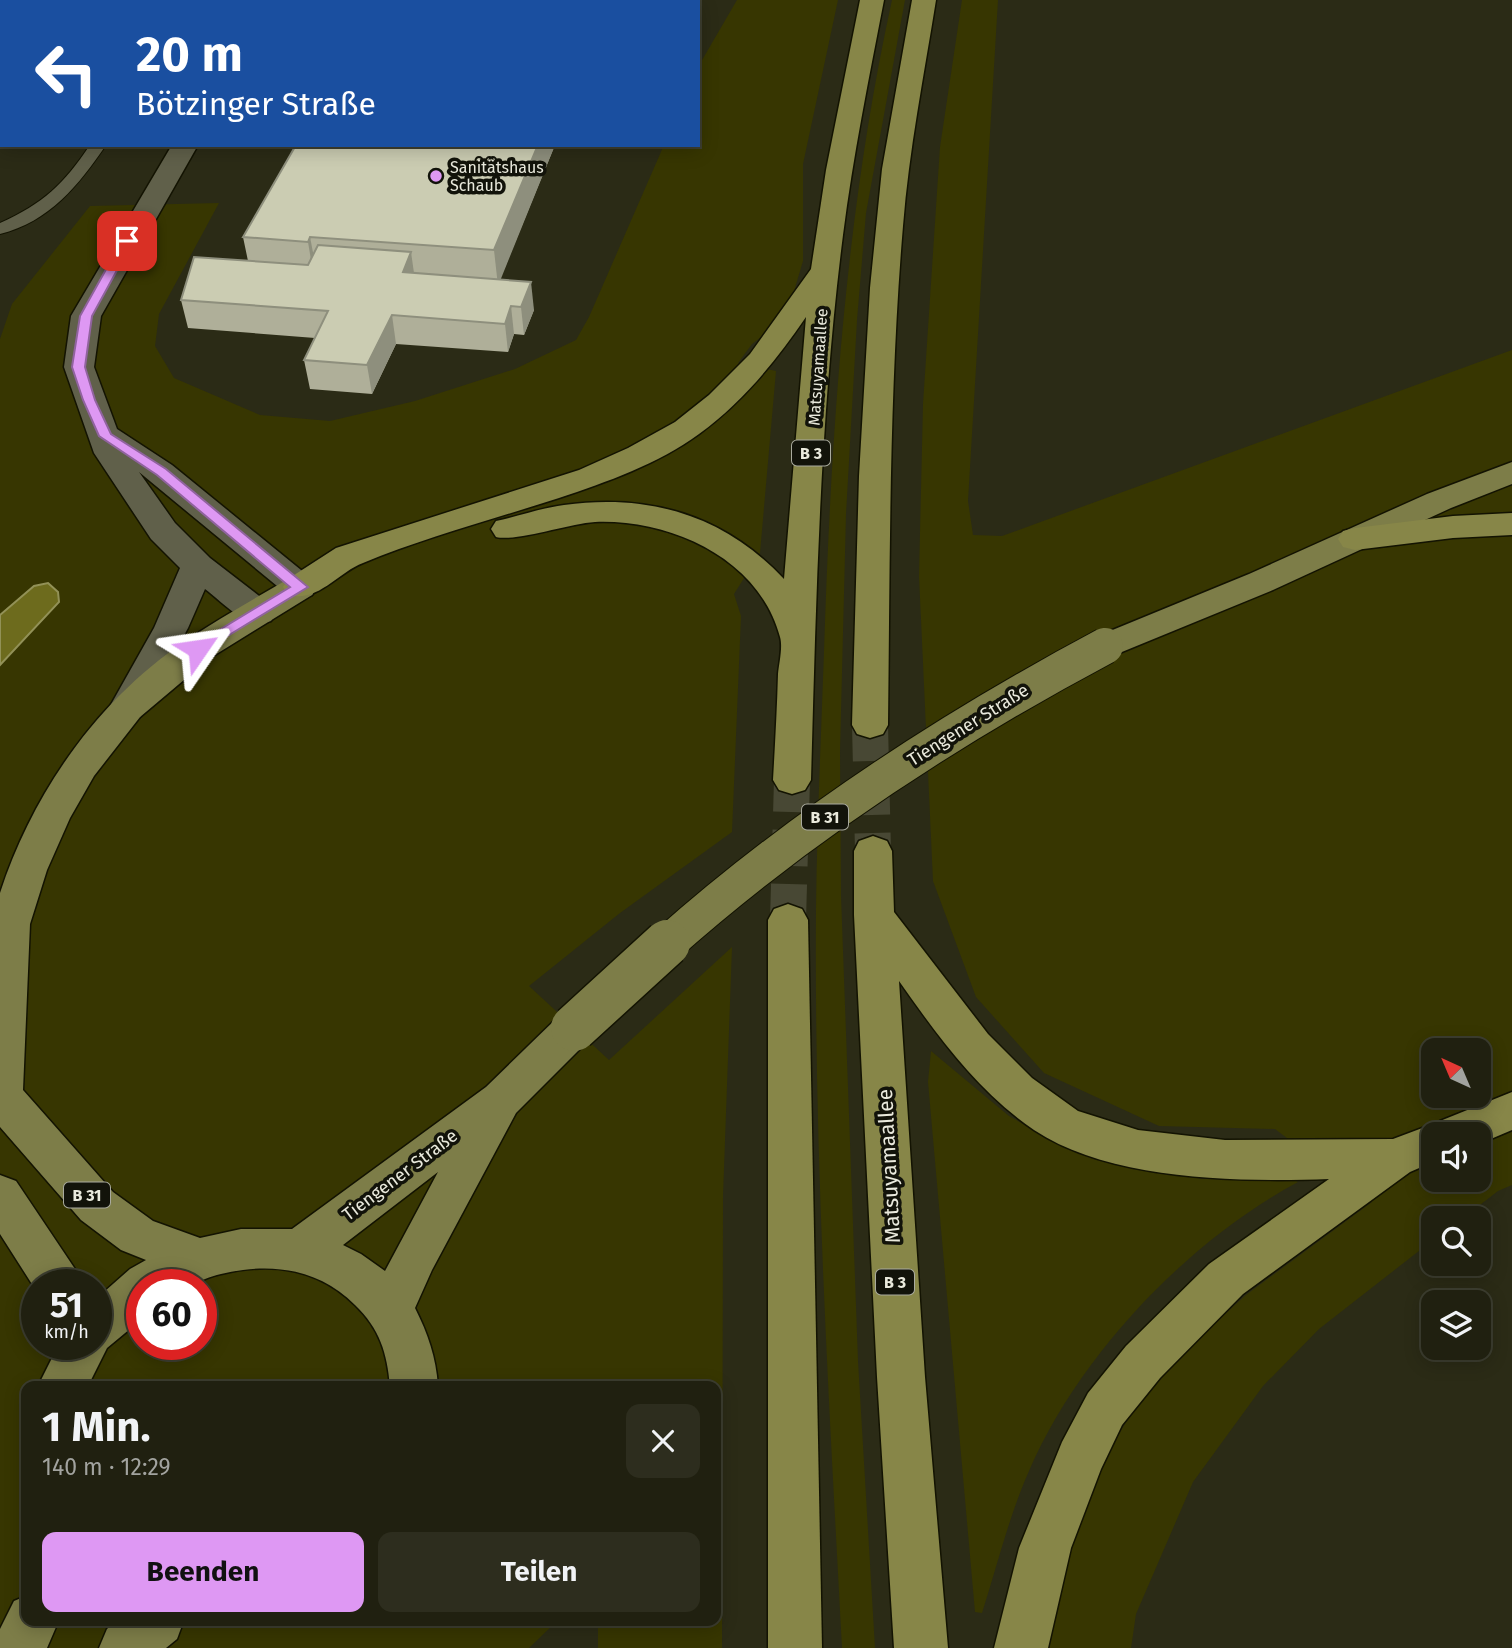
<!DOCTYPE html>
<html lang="de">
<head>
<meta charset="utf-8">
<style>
	body { margin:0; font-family:"Fira Sans",sans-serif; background:#2d2d1e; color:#f1f3f6; height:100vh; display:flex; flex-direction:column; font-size:26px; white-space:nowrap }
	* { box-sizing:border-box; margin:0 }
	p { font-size:23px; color:#a2a39f }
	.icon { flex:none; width:38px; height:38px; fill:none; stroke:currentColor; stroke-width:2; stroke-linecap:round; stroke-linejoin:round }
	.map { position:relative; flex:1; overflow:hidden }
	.drawer { position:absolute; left:21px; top:1381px; width:700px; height:245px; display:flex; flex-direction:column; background:#202010; border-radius:14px; box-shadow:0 4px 18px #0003,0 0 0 2px #3d3e30 }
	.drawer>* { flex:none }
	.top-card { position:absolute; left:0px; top:0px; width:700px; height:147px; box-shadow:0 4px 18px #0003,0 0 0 2px #3d3e30; background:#1a4fa0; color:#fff; overflow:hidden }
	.needle { width:46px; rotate:316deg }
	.tools { position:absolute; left:1421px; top:1038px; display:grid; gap:14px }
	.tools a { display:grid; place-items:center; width:70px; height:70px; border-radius:14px; background:#202010; box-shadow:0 4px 18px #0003,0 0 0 2px #3d3e30; font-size:35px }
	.speed { position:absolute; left:21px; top:1269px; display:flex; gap:14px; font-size:35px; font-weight:700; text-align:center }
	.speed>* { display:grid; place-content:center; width:91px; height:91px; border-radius:50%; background:#202010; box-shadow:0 4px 18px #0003,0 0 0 2px #3d3e30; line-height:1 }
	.speed small { font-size:18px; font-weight:400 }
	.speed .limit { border:10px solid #d22; background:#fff; color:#111 }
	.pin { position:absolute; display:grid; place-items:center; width:60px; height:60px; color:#fff; margin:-30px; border-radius:14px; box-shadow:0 4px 10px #0006 }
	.me { position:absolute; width:77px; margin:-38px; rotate:58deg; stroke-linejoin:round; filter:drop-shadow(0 0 5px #0008) }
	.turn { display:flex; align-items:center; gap:24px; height:147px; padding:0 21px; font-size:32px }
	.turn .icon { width:91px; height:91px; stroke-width:2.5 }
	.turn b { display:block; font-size:49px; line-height:60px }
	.round { display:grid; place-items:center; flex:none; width:74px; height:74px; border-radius:14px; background:#2d2d1e }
	.head { display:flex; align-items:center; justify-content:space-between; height:119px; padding:0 21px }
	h1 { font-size:42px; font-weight:700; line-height:52px }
	.cta { display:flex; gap:14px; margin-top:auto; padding:14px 21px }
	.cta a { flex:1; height:80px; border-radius:14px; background:#de98f3; color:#111; font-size:28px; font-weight:700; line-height:80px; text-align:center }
	.cta a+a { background:#2d2d1e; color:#f1f3f6 }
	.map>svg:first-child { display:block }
	.green { fill:#373601; fill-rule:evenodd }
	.water { fill:#6d6b1d; stroke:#929157; stroke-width:2 }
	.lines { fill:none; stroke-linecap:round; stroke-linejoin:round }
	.trunk-tunnel { stroke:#484834; stroke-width:36; stroke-dasharray:36 18; stroke-linecap:butt }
	.service-casing { stroke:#131302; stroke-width:2 }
	.tertiary-casing { stroke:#131302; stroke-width:3 }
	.primary-casing { stroke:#131302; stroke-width:3 }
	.trunk-casing { stroke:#131302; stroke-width:3 }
	.service { fill:#60604a; fill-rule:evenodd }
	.tertiary { fill:#60604a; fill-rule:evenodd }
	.primary { fill:#7d7d48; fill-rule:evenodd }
	.trunk { fill:#878648; fill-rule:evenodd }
	.primary-bridge-far1-casing { stroke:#131302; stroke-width:38; stroke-linecap:butt }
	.primary-bridge-casing { stroke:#131302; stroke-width:49; stroke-linecap:butt }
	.primary-bridge-far1 { stroke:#7d7d48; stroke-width:36 }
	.primary-bridge { stroke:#7d7d48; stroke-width:46 }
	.wall { fill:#afaf99 }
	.shaded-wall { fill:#8e8f7d }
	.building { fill:#cbccb2; stroke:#8e8f7d; stroke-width:2 }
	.route { fill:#de98f3; stroke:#90639e; stroke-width:2 }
	.poi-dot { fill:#de98f3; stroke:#12130a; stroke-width:2.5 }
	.labels { text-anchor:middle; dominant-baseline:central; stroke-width:7; stroke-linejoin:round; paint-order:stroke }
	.far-poi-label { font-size:16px; fill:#eaeadd; stroke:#12130a; text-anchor:start }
	.far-street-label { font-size:16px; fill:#eaeadd; stroke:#12130a }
	.shield { fill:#12130a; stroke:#a9aa9e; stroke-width:2 }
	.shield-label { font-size:16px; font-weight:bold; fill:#eaeadd }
	.street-label { font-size:18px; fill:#eaeadd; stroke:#12130a }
	.near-street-label { font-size:21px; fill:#eaeadd; stroke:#12130a }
</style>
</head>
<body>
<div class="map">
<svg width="1512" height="1648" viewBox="0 0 1512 1648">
	<rect width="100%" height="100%" fill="#2b2b16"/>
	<!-- green -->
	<g class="green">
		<path d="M737 0H838L803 164V261L786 318 752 344 738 363 776 371 760 553 734 594 741 616 732 832 620 913 529 986 609 1060 732 947 723 1196 722 1648H598V1621L716 1620V1386H26V1620L557 1621 529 1648H0V339L12 304 90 206 219 203 159 314 155 346 174 378 260 415 330 421 415 401 515 369 576 340 589 317 664 145H698V67ZM37 1284H96V1344H37ZM142 1284H201V1344H142Z"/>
		<path d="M892 0H905L866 213 857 320 846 514 840 751 841 896 858 1361 875 1648H842C829 1402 814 1156 816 909 817 823 821 737 824 652 831 434 845 214 892 0Z"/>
		<path d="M962 0H998L968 501 973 535 1002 536 1512 350V1185L1498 1191 1463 1218H1433V1240L1319 1329 1263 1386 1193 1482 1136 1614 1131 1648H1044L1087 1486 1152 1380 1246 1295 1372 1202 1275 1129 1159 1126 1044 1073 976 997 933 881 919 576 923 404 940 147ZM1433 1050H1479V1096H1433ZM1433 1134H1479V1180H1433Z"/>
		<path d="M931 1051 1009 1116 1039 1133 1120 1165 1203 1179 1290 1178 1298 1182C1188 1241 1079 1355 1029 1471 1009 1516 997 1566 982 1613L975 1612 928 1082Z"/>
	</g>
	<!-- water -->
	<polygon class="water" points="48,583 58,592 59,602 0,665 0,615 34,586"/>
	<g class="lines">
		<!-- trunk-tunnel -->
		<g class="trunk-tunnel">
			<polyline points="870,725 873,851"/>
			<polyline points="788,920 792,780"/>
		</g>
		<!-- service casing -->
		<g class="service-casing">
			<g id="service">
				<polygon points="193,0 207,0 192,2"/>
				<polygon points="0,93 2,93 0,102"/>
				<path d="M90 145H106C79 185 49 222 0 234V223C43 204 64 184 90 145Z"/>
			</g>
		</g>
		<!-- tertiary casing -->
		<g class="tertiary-casing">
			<g id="tertiary">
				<polygon points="265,0 289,0 264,2"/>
				<path d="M172 145H198L101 316 94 367 117 429 172 465 312 579 317 587 312 595 300 598 288 595 139 472 175 523 210 558 271 605 276 613 271 621C245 629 225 604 205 589L188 628 140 717 127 721 114 717 109 708 154 628 180 568 151 539 94 453 64 367 71 316Z"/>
			</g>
		</g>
		<!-- primary casing -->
		<g class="primary-casing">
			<g id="primary">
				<polygon points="1512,462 1512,484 1451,508 1273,590 1117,654 1105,658 1093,654 1087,646 1093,638 1249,574 1427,494"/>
				<path d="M300 576 312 579 317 587 312 595 210 658 140 717 94 776 70 818 47 870 30 924 23 1090 113 1192 153 1221 200 1238 241 1229H292L486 1087 559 1016 574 1011 589 1016 595 1028 589 1040 516 1113 432 1270 415 1308C428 1334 436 1357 438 1386H390C387 1353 380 1329 355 1305 318 1268 270 1262 221 1274 210 1276 200 1282 190 1284 176 1288 157 1284 142 1284V1319L107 1348 88 1386H38L59 1344H96V1299L130 1269 146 1260 121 1250 81 1220 0 1127V893C33 792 99 698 187 640 220 618 254 599 288 579ZM438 1172 385 1271 361 1254 343 1245Z"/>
				<polygon points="0,1175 16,1181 75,1269 81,1284 37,1284 37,1292 0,1234"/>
				<polygon points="26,1596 26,1620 59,1620 47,1648 0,1648 0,1629 14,1601"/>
				<polygon points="117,1620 184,1620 177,1639 166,1648 99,1648 107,1629"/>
			</g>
		</g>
		<!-- trunk casing -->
		<g class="trunk-casing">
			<g id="trunk">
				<path d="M860 0H884C869 78 853 156 843 235 820 415 816 599 811 780L805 790 792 794 779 790 773 780C775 745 777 709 778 674 779 663 783 647 780 637 759 558 670 519 595 522 567 524 517 542 496 537L491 529 496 521C519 516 541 508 564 505 650 493 725 516 784 579L806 317C775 362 743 402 699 434 658 464 607 482 559 498 494 519 426 537 363 563 337 573 318 603 288 595L283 587 288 579 336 548 579 470 628 448 675 422 709 395 750 354 811 269 826 170Z"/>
				<path d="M912 0H936C924 75 909 150 903 226 889 392 890 559 888 725L883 734 870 738 857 734 852 725 859 476 870 288 882 169Z"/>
				<polygon points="1512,513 1512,535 1453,538 1355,550 1343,547 1338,539 1343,531 1355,528 1453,516"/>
				<path d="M873 836 887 841 892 851 894 912 988 1034 1032 1078 1078 1111 1138 1130 1225 1140 1393 1139 1433 1124 1438 1126 1440 1121 1512 1092V1130L1479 1144V1134H1433V1162L1410 1172 1243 1294 1160 1378 1122 1425 1101 1469 1071 1548 1048 1648H994L1019 1548 1062 1442 1088 1393 1126 1346 1209 1264 1329 1179C1239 1182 1111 1181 1034 1130 978 1092 937 1035 899 981L925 1377 948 1648H894L877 1377 854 915V851L859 841Z"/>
				<polygon points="788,904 802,909 808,920 822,1648 768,1648 768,920 774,909"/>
			</g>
		</g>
		<!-- service -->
		<use href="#service" class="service"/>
		<!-- tertiary -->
		<use href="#tertiary" class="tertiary"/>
		<!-- primary -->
		<use href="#primary" class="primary"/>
		<!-- trunk -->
		<use href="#trunk" class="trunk"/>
		<!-- primary-bridge-far1 casing -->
		<g class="primary-bridge-far1-casing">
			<path id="primary-bridge-far1" d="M666 945C800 826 947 730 1105 646"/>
		</g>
		<!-- primary-bridge casing -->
		<g class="primary-bridge-casing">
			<polyline id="primary-bridge" points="574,1028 667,943"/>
		</g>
		<!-- primary-bridge-far1 -->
		<use href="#primary-bridge-far1" class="primary-bridge-far1"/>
		<!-- primary-bridge -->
		<use href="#primary-bridge" class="primary-bridge"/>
	</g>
	<!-- wall -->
	<polygon class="wall" points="555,145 500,279 534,310 524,335 514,334 508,352 396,344 372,394 310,389 304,360 315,338 188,328 181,300 248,261 243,237"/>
	<!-- shaded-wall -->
	<g class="shaded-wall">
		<polygon points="0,0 68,0 59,2 2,2 2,13 0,13"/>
		<polygon points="579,0 592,0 591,2 579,2"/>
		<polygon points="538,145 555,145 498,286 494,250"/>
		<polygon points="310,237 317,273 314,278 308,242"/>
		<polygon points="411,252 415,280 403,272"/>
		<polygon points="531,282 534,310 524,335 521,307"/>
		<polygon points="511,306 514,334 508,352 505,324"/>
		<polygon points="392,315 396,344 372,394 367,365"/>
	</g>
	<!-- building -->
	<g class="building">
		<polygon points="430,0 579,0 579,2 429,2"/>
		<polygon points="296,145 538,145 494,250 310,237 308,242 243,237"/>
		<polygon points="318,245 411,252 403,272 531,282 521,307 511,306 505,324 392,315 367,365 304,360 328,311 181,300 194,257 308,265"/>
	</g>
	<!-- route -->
	<polygon class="route" points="123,239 133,241 92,316 85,367 95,400 111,434 166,469 308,587 198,654 193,653 190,649 193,646 290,587 157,475 99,436 83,400 72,367 80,316"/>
	<!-- markers -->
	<circle class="poi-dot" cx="436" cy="176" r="7"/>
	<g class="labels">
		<!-- far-poi labels -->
		<g class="far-poi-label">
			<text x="450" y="167">Sanitätshaus<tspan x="450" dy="18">Schaub</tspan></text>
		</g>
		<!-- far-street labels -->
		<g class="far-street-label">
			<text transform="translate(818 367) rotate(-86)">Matsuyamaallee</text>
		</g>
		<!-- shield labels -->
		<g class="shield">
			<rect x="792" y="440.5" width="38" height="25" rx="5"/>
			<rect x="802" y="804.5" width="46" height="25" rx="5"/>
			<rect x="64" y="1182.5" width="46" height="25" rx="5"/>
			<rect x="876" y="1269.5" width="38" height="25" rx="5"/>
		</g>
		<g class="shield-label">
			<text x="811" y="453">B 3</text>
			<text x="825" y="817">B 31</text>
			<text x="87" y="1195">B 31</text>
			<text x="895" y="1282">B 3</text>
		</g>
		<!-- street labels -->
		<g class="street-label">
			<text transform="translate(968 725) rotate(-32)">Tiengener Straße</text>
			<text transform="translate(400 1175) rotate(-37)">Tiengener Straße</text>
		</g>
		<!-- near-street labels -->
		<g class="near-street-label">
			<text transform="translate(889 1166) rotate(-93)">Matsuyamaallee</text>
		</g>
	</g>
</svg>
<div class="tools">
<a><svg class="needle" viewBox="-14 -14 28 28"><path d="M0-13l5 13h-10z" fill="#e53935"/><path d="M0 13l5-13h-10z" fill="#a2a39f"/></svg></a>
<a><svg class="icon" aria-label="sound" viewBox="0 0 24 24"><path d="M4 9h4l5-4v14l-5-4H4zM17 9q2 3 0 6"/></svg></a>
<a><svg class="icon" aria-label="search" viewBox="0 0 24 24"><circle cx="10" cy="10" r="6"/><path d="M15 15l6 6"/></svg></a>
<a><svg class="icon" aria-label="layers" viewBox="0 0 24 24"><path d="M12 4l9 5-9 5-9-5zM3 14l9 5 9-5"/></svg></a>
</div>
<div class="speed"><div>51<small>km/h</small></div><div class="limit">60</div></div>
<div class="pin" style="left:127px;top:241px;background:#d93025"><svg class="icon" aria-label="arrive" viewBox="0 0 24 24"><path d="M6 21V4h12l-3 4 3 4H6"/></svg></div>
<svg class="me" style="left:198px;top:649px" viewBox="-20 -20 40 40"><path d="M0-17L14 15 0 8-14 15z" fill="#de98f3" stroke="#fff" stroke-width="4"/></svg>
<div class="top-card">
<div class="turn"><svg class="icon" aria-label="left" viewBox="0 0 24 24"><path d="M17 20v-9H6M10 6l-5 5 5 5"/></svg><div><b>20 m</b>Bötzinger Straße</div></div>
</div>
<section class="drawer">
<div class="head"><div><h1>1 Min.</h1><p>140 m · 12:29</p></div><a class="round"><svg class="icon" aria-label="close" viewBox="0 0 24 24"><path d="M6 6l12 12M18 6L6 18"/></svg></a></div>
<div class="cta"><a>Beenden</a><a>Teilen</a></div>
</section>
</div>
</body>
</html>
